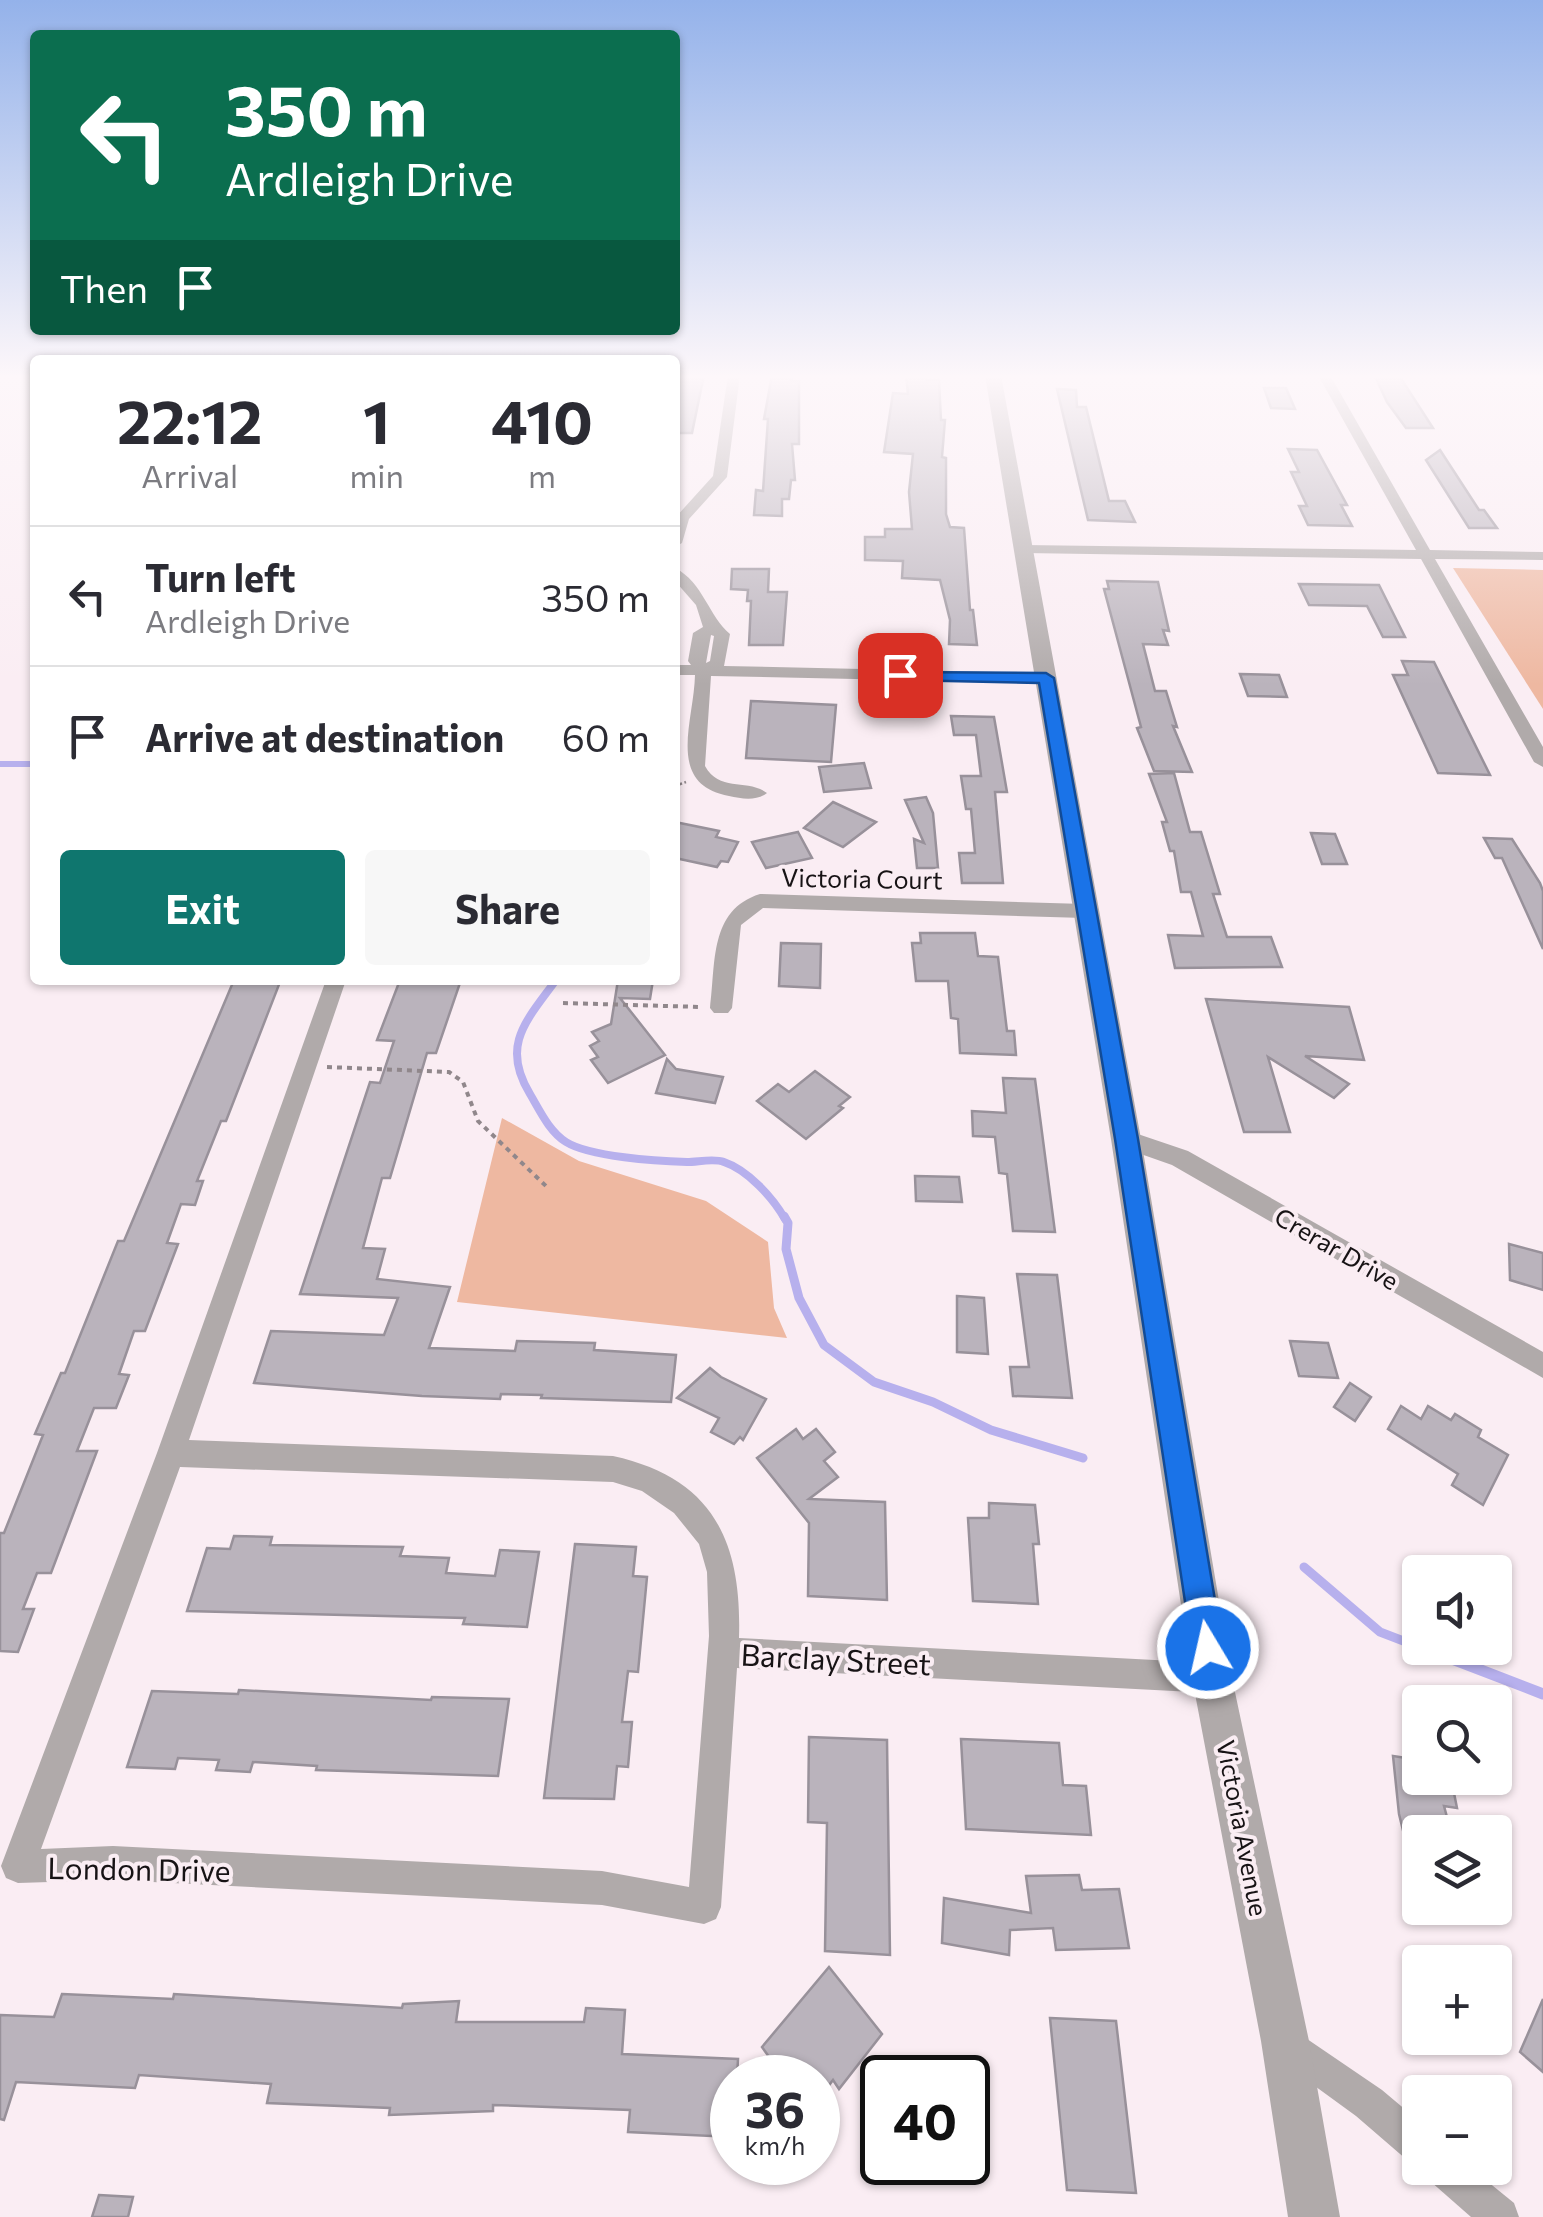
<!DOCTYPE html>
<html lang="en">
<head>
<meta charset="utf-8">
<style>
	body { margin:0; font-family:Commissioner,sans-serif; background:#f7f7f7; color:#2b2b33; height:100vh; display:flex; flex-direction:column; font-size:38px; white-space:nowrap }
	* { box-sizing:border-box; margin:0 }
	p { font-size:32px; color:#7c7c81 }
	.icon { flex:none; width:55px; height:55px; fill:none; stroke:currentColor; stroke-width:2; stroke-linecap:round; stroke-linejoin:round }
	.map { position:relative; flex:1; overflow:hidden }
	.sheet { position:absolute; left:30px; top:355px; width:650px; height:630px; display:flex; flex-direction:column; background:#fff; border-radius:10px; box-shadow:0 2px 8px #0004 }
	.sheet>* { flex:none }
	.hud { position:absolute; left:30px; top:30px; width:650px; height:305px; border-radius:10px; box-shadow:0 2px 8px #0004; background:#0b6e4f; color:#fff; overflow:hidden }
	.controls { position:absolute; left:1402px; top:1555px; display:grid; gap:20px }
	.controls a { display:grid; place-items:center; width:110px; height:110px; border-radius:10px; background:#fff; box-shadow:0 2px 8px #0004; font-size:50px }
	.speed { position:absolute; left:710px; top:2055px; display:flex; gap:20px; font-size:50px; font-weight:700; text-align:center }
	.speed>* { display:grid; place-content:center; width:130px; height:130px; border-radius:50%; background:#fff; box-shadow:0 2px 8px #0004; line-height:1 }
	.speed small { font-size:25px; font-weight:400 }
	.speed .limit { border:5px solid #111; border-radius:15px; background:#fff; color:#111 }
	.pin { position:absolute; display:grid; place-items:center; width:85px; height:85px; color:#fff; margin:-42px; border-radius:20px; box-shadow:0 5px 15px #0006 }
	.me { position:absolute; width:110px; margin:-55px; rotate:351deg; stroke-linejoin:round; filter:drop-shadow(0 0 8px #0008) }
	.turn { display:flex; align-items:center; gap:35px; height:210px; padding:0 30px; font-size:45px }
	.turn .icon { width:130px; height:130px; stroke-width:2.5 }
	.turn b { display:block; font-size:70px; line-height:85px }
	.then { display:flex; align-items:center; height:95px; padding:0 30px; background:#0003; gap:20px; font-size:38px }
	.eta { display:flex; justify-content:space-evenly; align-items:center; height:170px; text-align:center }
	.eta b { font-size:60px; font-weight:700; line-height:70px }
	.action { display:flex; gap:20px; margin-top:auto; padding:20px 30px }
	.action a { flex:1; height:115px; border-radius:10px; background:#0f766e; color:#fff; font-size:40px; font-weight:700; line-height:115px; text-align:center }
	.action a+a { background:#f7f7f7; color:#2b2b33 }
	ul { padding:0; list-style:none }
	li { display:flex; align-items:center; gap:30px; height:140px; padding:0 30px; border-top:2px solid #e1e1e2 }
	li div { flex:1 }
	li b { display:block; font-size:38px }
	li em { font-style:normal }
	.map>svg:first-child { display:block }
	.green { fill:#eeb8a1 }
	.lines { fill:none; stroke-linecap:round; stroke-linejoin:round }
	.stream-far3 { stroke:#b7b0ed; stroke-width:6 }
	.stream-far2 { stroke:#b7b0ed; stroke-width:8 }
	.stream-far1 { stroke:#b7b0ed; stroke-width:9 }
	.stream { stroke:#b7b0ed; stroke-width:11 }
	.building { fill:#bab3bc; stroke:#98919a; stroke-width:2.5 }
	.path-far1 { stroke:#90878b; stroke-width:2.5; stroke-dasharray:2.5 2.5; stroke-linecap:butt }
	.path { stroke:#90878b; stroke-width:4; stroke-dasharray:5 5; stroke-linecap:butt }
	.minor { fill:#b0aaaa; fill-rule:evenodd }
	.tertiary { fill:#b0aaaa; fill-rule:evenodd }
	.route { fill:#1a73e8; stroke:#114b97; stroke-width:2.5 }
	.labels { text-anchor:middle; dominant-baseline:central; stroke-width:8; stroke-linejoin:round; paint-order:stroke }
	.street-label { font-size:25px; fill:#171315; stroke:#faedf3 }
	.near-street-label { font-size:30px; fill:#171315; stroke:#faedf3 }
</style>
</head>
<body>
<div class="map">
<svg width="1543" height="2217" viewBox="0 0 1543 2217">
	<rect width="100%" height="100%" fill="#faedf3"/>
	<!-- green -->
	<g class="green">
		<polygon points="1453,568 1543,570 1543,709"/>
		<polygon points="502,1118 579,1161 706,1201 768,1242 774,1308 787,1338 457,1302"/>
	</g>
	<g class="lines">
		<!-- stream-far3 -->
		<polyline class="stream-far3" points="0,764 35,764"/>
		<!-- stream-far2 -->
		<path class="stream-far2" d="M556 980C527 1020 500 1045 530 1094 540 1111 549 1131 566 1142 590 1157 657 1161 687 1162 698 1162 714 1158 724 1162 748 1170 773 1198 785 1219"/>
		<!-- stream-far1 -->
		<g class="stream-far1">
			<polyline points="784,1216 788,1223 786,1249 799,1298 824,1345 874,1382 933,1402 991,1430 1083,1458"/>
			<polyline points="1304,1567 1380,1632 1453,1660"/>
		</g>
		<!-- stream -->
		<polyline class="stream" points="1447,1657 1543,1694"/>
	</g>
	<!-- building -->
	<g class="building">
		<polygon points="675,375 704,375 692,433 675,433"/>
		<polygon points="772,375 793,375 791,381 799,381 799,444 792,444 795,480 791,480 789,499 782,499 782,516 754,515 756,490 763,491 768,419 764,419"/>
		<polygon points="906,375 926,375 927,380 939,380 941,420 945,420 942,457 946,458 946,514 950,527 964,528 970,610 973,610 977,645 949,644 950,620 940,580 902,578 903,561 865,560 865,537 885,537 885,529 912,529 909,492 913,454 884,452 893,393 908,394"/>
		<polygon points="1375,376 1400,377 1433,428 1406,428 1387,402"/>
		<polygon points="1264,388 1286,388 1295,409 1271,408"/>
		<polygon points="1057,389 1076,390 1077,407 1086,407 1109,501 1125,501 1135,522 1088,520"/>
		<polygon points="1288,449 1317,450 1347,505 1341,505 1352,526 1308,525 1299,506 1307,506 1291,472 1299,472"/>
		<polygon points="1440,450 1479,510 1484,510 1497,528 1469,528 1426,460"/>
		<polygon points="732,569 769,569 768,592 787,592 783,645 749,645 751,601 747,601 748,590 731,589"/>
		<polygon points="1107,581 1158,582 1169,631 1163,630 1168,645 1143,644 1155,691 1166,691 1177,727 1173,726 1192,772 1154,771 1137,728 1141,727 1104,589 1109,589"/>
		<polygon points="1299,584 1379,585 1405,637 1383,637 1367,606 1309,605"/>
		<polygon points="1402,661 1434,662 1490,775 1438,773 1393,675 1408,675"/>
		<polygon points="1240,674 1279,675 1287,697 1248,696"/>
		<polygon points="751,701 836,705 831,762 746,758"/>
		<polygon points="951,716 994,717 1007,792 995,792 1003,883 962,883 959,853 975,853 971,809 966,809 961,776 981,776 976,735 954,735"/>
		<polygon points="864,763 871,788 824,792 819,767"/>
		<polygon points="1174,773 1190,832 1201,832 1220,894 1213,894 1227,937 1271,937 1282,967 1175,968 1168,935 1203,936 1191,892 1181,892 1174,851 1170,851 1162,822 1167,822 1149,774"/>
		<polygon points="926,797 933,813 938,868 917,868 914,839 924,843 905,800"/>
		<polygon points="833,802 876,822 843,847 804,828"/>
		<polygon points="675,822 719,831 716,837 738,842 728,862 721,861 717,867 675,858"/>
		<polygon points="798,832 812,858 766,868 752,842"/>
		<polygon points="1311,833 1335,834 1347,864 1322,864"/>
		<polygon points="1484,838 1512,839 1540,883 1543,891 1543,949 1502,858 1495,858"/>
		<polygon points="920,933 975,933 978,956 998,957 1007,1031 1014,1031 1016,1055 960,1053 958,1019 951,1018 948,981 916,981 912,943 921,943"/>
		<polygon points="781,943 821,944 820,988 779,986"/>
		<polygon points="234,980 280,982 226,1121 221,1121 197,1181 203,1181 195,1205 181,1204 167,1243 178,1244 145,1331 134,1331 119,1374 129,1375 116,1408 94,1408 77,1451 97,1451 51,1573 37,1573 23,1609 34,1609 18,1652 0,1651 0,1533 4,1533 43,1435 35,1434 61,1373 65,1373 118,1241 124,1241"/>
		<polygon points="400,980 461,980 436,1053 427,1053 390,1178 382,1178 363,1248 385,1249 377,1279 450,1287 429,1348 515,1351 517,1341 595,1343 594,1350 676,1355 671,1402 541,1398 542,1395 501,1394 500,1399 422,1396 254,1383 271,1331 384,1335 398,1298 300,1294 370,1082 380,1083 394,1041 377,1040"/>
		<polygon points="618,980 653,980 650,999 620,998 665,1055 608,1083 591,1060 598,1057 590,1046 599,1041 592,1032 611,1024"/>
		<polygon points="1206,999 1349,1007 1364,1060 1305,1056 1349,1084 1334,1098 1268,1057 1290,1132 1244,1132"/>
		<polygon points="667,1059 676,1069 723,1077 715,1103 656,1093"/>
		<polygon points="815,1071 850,1097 839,1106 843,1108 806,1139 757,1101 778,1084 789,1092"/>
		<polygon points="1003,1078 1035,1079 1055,1232 1013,1231 1007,1174 999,1173 995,1137 973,1136 972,1111 1006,1113"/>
		<polygon points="915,1176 959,1177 962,1202 916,1201"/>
		<polygon points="1509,1244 1543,1253 1543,1290 1510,1280"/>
		<polygon points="1017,1274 1057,1275 1072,1398 1013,1396 1010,1367 1029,1367"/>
		<polygon points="957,1296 984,1298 988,1354 957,1352"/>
		<polygon points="1290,1341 1328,1343 1338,1378 1299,1376"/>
		<polygon points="710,1368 721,1377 766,1399 743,1440 740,1437 734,1444 711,1432 719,1418 677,1398"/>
		<polygon points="1350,1383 1371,1397 1355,1421 1334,1407"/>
		<polygon points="1401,1406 1421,1419 1428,1406 1451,1420 1455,1414 1481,1430 1478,1437 1508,1455 1483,1505 1452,1485 1458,1474 1388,1429"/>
		<polygon points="796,1429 803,1439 816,1429 835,1452 824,1461 838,1477 809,1499 885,1502 887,1600 808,1596 809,1523 757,1458"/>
		<polygon points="989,1503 1035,1505 1039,1544 1033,1544 1038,1604 973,1601 968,1518 989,1518"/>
		<polygon points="234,1536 272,1537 270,1545 403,1547 400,1556 449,1558 446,1573 495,1576 500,1550 539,1552 527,1627 463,1624 465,1618 187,1611 207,1548 230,1549"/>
		<polygon points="575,1544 636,1547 633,1576 647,1577 638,1672 628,1671 622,1722 632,1722 628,1767 617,1766 614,1799 544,1798"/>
		<polygon points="239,1690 431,1700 432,1697 509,1699 498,1776 316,1770 317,1766 253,1762 250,1772 216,1770 219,1760 178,1758 175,1769 127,1767 152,1691 238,1694"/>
		<polygon points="809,1737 887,1740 890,1955 825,1951 827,1823 808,1822"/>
		<polygon points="961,1739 1059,1743 1063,1785 1086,1786 1091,1835 966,1829"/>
		<polygon points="1393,1756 1420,1760 1420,1778 1451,1778 1457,1808 1444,1806 1451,1832 1420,1832 1420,1870 1413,1871 1399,1814"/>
		<polygon points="1079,1875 1082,1890 1119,1889 1129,1948 1056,1950 1053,1928 1010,1930 1009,1955 942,1943 944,1898 1031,1913 1026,1876"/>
		<polygon points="829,1967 882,2034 839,2089 833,2080 818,2100 818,2078 784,2078 762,2047"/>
		<polygon points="62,1994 173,1999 174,1994 402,2008 403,2004 459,2001 456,2022 584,2022 586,2008 625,2010 622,2054 738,2059 737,2078 732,2078 732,2137 628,2132 630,2110 493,2105 493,2111 389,2115 390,2108 267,2103 271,2084 139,2075 135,2088 16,2082 4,2120 0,2119 0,2015 54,2017"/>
		<polygon points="1543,1999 1543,2072 1520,2052"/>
		<polygon points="1050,2018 1116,2021 1136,2193 1067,2190"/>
		<polygon points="99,2195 133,2197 128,2217 92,2217"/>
	</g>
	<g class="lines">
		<!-- path-far1 -->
		<polyline class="path-far1" points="675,786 686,782"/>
		<!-- path -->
		<g class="path">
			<polyline points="563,1003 701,1007"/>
			<polyline points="327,1067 449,1072 463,1082 478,1121 547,1187"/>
		</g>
		<!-- minor -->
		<g class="minor">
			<polygon points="728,375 740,375 727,477 689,519 682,543 675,547 675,518 713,476"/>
			<polygon points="1318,375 1330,375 1430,550 1543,552 1543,560 1435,559 1543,747 1543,767 1534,762 1421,559 1024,553 1017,549 1024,545 1416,550"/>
			<path d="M675 568C703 582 709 617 730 634L724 666 1046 673 1054 678 1046 683 711 676 705 766C720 793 747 778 767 793 757 801 742 799 729 796 665 784 694 722 695 675H675V665H691L688 661 693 633 703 627 696 605 675 581ZM711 635 714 636 710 661 706 663Z"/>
			<path d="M760 894 1084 904 1094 911 1084 918 763 908 741 925 732 1008 728 1013H714L710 1008C716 963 709 910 760 894Z"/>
			<path d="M326 980H346L189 1440 613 1456C713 1478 742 1541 739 1638L1212 1663 1223 1667 1227 1678 1223 1689 1212 1693 737 1668 721 1907 716 1919 704 1924 602 1905 113 1880 18 1883 6 1878 1 1866 157 1453ZM180 1467 613 1482 642 1491 674 1513 699 1544 707 1572 709 1636 689 1887 602 1871 113 1846 41 1849Z"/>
			<polygon points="1126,1130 1188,1151 1543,1352 1543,1378 1172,1165 1118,1146 1115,1139 1118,1132"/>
			<polygon points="1288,2026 1382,2090 1420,2122 1420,2166 1407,2160 1356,2116 1275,2057 1270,2044 1275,2031"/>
			<polygon points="1424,2168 1471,2168 1514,2203 1519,2217 1471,2217 1430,2181"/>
		</g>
		<!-- tertiary -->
		<polygon class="tertiary" points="985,375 1001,375 1141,1139 1232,1678 1309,2041 1340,2217 1288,2217 1261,2041 1192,1678 1111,1139"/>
	</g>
	<!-- sky -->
	<linearGradient id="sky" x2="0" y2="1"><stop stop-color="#94b2ea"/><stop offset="0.55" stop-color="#fdf7fa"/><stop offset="1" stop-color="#fdf7fa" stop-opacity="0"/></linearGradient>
	<rect width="1543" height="685" fill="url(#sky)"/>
	<!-- route -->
	<polygon class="route" points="894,672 1046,673 1054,678 1138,1139 1223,1648 1219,1659 1208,1664 1197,1659 1192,1648 1115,1139 1039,683 900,680 892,675"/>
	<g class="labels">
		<!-- street labels -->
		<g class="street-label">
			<text transform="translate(862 878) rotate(1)">Victoria Court</text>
			<text transform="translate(1337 1248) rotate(30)">Crerar Drive</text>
			<text transform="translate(1243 1828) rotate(79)">Victoria Avenue</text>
		</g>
		<!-- near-street labels -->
		<g class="near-street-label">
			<text transform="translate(836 1658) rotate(3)">Barclay Street</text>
			<text transform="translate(139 1868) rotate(1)">London Drive</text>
		</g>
	</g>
</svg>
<div class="controls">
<a><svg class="icon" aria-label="sound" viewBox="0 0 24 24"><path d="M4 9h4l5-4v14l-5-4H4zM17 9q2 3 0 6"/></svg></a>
<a><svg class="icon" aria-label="search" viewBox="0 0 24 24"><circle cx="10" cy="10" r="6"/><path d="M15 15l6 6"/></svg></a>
<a><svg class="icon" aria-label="layers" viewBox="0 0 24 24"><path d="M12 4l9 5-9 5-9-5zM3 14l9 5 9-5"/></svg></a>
<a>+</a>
<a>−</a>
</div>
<div class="speed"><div>36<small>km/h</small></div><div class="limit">40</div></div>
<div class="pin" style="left:900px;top:675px;background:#d93025"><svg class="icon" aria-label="arrive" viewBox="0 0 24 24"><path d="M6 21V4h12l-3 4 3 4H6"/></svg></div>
<svg class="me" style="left:1208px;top:1648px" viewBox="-20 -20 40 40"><circle r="17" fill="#1a73e8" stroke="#fff" stroke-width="3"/><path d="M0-11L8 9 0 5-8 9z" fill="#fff"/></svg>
<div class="hud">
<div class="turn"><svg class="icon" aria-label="left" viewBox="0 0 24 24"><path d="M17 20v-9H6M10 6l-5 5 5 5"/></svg><div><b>350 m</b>Ardleigh Drive</div></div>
<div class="then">Then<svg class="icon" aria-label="arrive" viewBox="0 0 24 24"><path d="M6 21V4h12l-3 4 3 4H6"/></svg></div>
</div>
<section class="sheet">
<div class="eta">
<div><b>22:12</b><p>Arrival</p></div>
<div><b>1</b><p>min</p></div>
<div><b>410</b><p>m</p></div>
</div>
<ul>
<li><svg class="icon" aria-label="left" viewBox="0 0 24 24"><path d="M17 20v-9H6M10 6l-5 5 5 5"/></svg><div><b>Turn left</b><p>Ardleigh Drive</p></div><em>350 m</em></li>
<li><svg class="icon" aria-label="arrive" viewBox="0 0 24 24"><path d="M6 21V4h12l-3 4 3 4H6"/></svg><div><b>Arrive at destination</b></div><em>60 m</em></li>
</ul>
<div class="action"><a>Exit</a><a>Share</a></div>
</section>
</div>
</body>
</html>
